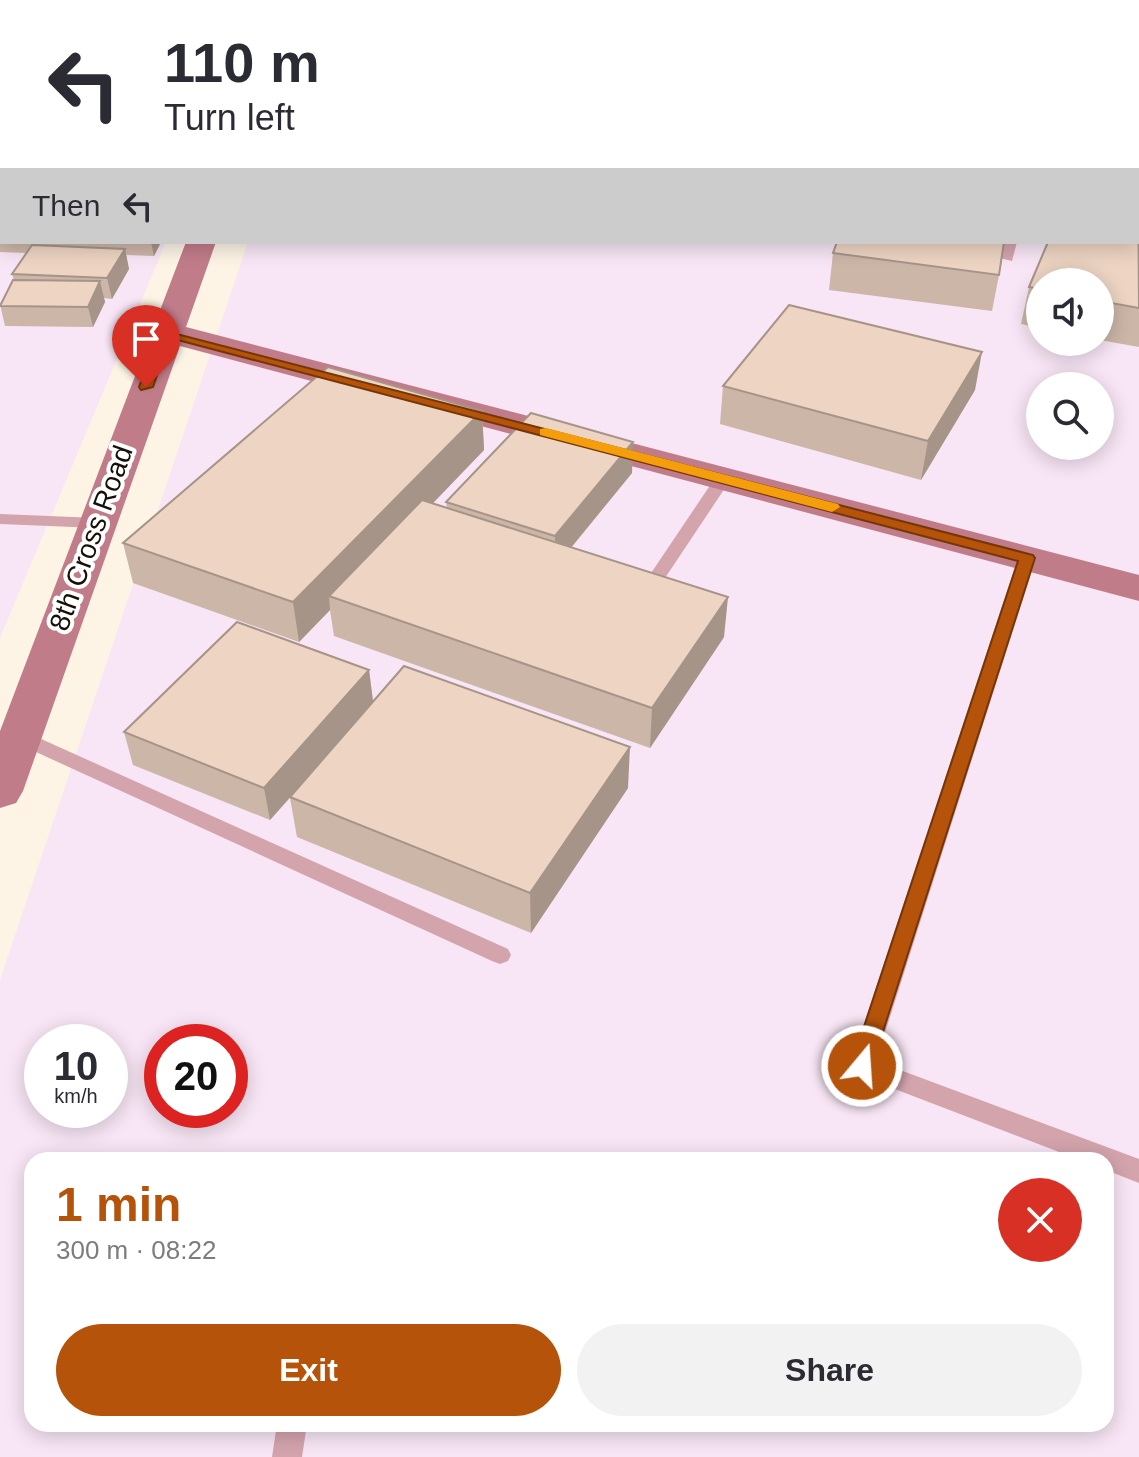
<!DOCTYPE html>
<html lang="en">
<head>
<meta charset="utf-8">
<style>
	body { margin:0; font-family:Helvetica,sans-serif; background:#f2f2f3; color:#2b2b33; height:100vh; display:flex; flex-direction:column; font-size:30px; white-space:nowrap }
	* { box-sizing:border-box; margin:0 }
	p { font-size:26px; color:#7c7c81 }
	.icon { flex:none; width:44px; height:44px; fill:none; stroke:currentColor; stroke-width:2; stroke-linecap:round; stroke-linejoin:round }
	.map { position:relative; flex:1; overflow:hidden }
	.sheet { position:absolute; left:24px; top:1152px; width:1090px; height:280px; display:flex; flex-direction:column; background:#fff; border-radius:24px; box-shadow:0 4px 20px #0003 }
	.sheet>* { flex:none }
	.guide { position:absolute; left:0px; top:0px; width:1140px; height:244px; box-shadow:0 4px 20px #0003; background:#fff; color:#2b2b33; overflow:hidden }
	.buttons { position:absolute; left:1026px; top:268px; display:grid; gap:16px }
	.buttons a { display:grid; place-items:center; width:88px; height:88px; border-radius:50%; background:#fff; box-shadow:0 4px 20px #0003; font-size:40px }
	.speed { position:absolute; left:24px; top:1024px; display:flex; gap:16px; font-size:40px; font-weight:700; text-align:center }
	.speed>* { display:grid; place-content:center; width:104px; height:104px; border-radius:50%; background:#fff; box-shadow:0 4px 20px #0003; line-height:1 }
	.speed small { font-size:20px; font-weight:400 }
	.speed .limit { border:12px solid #d22; background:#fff; color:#111 }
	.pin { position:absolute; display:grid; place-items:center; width:68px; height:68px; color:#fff; margin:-82px -34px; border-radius:50% 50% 50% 0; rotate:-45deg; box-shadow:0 0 8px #0007 }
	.pin .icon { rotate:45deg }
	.me { position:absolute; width:88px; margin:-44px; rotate:18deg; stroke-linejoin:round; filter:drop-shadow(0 0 6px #0008) }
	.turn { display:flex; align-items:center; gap:28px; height:168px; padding:0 32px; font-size:36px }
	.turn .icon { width:104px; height:104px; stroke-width:2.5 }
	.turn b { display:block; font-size:56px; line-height:68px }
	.then { display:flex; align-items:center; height:76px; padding:0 32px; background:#0003; gap:16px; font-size:30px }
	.round { display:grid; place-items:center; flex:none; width:84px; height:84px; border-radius:42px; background:#f2f2f3 }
	.head { display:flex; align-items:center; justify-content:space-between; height:136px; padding:0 32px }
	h1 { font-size:48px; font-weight:700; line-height:60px; color:#b45309 }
	.action { display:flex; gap:16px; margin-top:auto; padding:16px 32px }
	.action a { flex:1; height:92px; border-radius:48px; background:#b45309; color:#fff; font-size:32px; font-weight:700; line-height:92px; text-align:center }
	.action a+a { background:#f2f2f3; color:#2b2b33 }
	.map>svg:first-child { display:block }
	.industrial { fill:#f8e5f5; fill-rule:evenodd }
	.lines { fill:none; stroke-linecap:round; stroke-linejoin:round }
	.lane { fill:#d4a4ad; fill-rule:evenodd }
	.secondary { fill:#c17c8a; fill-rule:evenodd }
	.wall { fill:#ccb6a8 }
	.shaded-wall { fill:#a69488 }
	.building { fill:#edd4c3; stroke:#a69488; stroke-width:2 }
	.route { fill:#b45309; stroke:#753606; stroke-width:2 }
	.slow { fill:#f59e0b }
	.labels { text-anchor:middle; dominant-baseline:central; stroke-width:8; stroke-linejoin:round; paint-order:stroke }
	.street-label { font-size:28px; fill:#161108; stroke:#fff }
</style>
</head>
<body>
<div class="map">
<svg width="1139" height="1457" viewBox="0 0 1139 1457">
	<rect width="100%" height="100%" fill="#fdf4e6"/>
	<!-- industrial -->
	<g class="industrial">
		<polygon points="0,0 268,0 2,2 2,242 166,242 0,638"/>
		<path d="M330 0H1139V1457H0V980L248 242H1138V2ZM1040 282H1100V342H1040ZM1040 386H1100V446H1040ZM42 1042H110V1110H42ZM162 1042H230V1110H162ZM32 1160H1106V1424H32Z"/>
	</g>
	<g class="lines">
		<!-- lane -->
		<g class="lane">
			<polygon points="1003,242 1017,242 1012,261 1000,258"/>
			<polygon points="723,474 731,479 649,602 637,602 634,598 637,594 717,475"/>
			<polygon points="0,514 97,518 106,523 97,528 0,524"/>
			<polygon points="1027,553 1036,558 876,1061 1139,1159 1139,1183 1106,1170 1106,1160 1080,1160 853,1073 850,1066 1018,558"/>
			<polygon points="19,729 508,949 511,955 508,961 500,964 492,961 12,741 9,736 12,731"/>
			<polygon points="277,1424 307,1424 302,1457 272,1457"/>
		</g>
		<!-- secondary -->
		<polygon class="secondary" points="186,242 216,242 186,327 1139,575 1139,601 180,346 23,791 16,803 0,808 0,731"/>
	</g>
	<!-- wall -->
	<g class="wall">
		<polygon points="0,0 41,0 40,2 2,2 2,26 0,26"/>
		<polygon points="321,0 554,0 552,2 321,2"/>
		<polygon points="570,0 693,0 691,2 568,2"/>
		<polygon points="738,0 804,0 803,2 738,2"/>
		<polygon points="1139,0 1139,69 1138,69"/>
		<rect x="0" y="29" width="2" height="66"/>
		<polygon points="1139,176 1139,347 1100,340 1100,282 1040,282 1040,328 1021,324 1029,287"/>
		<polygon points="2,178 2,242 161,242 154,256 126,255 129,269 112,299 104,298 105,302 93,327 5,326 0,304 14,280 12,274 27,253 0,252 0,181"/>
		<polygon points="833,253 999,275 992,311 829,290"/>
		<polygon points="723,386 975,390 921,480 720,424"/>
		<polygon points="482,411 484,450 432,504 447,508 446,502 632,473 571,548 724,637 650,748 334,636 330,610 299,642 133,583 123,543"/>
		<polygon points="369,670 373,701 628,788 531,933 297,837 290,798 270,820 133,765 124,732"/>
	</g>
	<!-- shaded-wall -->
	<g class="shaded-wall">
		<polygon points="19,0 41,0 40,2 18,2"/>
		<polygon points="161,0 172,0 173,2 159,2"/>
		<polygon points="525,0 554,0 552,2 523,2"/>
		<polygon points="664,0 678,0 677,2 662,2"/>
		<polygon points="151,242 161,242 154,256"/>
		<polygon points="125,249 129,269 112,299 107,278"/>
		<polygon points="100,281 105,302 93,327 88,307"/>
		<polygon points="982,352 975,390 921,480 928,441"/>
		<polygon points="482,411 484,450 340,600 329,596 330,610 299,642 293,602"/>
		<polygon points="633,442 632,473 555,567 555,536"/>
		<polygon points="728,597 724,637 650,748 652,708"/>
		<polygon points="369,670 373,702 270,820 264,788"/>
		<polygon points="630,747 628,788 531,933 530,893"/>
	</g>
	<!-- building -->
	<g class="building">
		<polygon points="0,0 19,0 18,1 0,1"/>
		<polygon points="120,0 161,0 159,2 119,2"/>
		<polygon points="348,0 413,0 410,2 360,2"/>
		<polygon points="424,0 485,0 497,2 421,2"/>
		<polygon points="570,0 664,0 662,2 568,2"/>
		<polygon points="830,0 874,0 873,2 828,2"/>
		<polygon points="894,0 930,0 929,2 893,2"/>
		<polygon points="948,0 1051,0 1050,2 947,2"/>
		<polygon points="1081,0 1139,0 1139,43 1138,2 1081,2"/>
		<rect x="0" y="29" width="2" height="40"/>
		<polygon points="1138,176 1139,308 1100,301 1100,282 1040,282 1040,289 1029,287 1048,242 1138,242"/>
		<polygon points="2,178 2,224 0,224 0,181"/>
		<polygon points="837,242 1004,242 999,275 833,253"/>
		<polygon points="32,245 125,249 107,278 12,274"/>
		<polygon points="13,280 100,281 88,307 0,306"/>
		<polygon points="789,305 982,352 928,441 723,386"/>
		<polygon points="328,367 482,411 293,602 123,543"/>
		<polygon points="531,413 633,442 555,536 446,502"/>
		<polygon points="422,500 728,597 652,708 329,596"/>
		<polygon points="237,622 369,670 264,788 124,732"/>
		<polygon points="404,666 630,747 530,893 290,797"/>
	</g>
	<!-- route -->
	<polygon class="route" points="161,330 1033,555 1035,558 870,1072 854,1072 851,1066 1018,561 170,338 153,387 141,390 139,387"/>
	<!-- slow -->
	<polygon class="slow" points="546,428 838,504 840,507 832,512 540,435 540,429"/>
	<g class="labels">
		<!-- street labels -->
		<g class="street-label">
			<text transform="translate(91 538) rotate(-70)">8th Cross Road</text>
		</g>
	</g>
</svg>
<div class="buttons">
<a><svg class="icon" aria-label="sound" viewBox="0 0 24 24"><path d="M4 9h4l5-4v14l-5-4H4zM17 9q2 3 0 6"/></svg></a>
<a><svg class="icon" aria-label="search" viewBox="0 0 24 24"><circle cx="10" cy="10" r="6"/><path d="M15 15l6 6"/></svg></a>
</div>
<div class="speed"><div>10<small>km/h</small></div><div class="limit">20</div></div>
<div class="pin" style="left:146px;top:387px;background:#d93025"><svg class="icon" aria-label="arrive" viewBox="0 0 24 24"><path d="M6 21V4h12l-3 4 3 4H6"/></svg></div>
<svg class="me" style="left:862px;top:1066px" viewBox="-20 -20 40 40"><circle r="17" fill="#b45309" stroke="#fff" stroke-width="3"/><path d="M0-11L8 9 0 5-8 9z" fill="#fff"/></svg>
<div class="guide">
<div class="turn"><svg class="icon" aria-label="left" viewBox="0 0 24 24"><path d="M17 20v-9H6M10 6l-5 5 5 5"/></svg><div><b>110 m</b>Turn left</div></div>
<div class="then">Then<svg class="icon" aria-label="left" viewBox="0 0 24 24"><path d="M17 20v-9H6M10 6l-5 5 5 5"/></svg></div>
</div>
<section class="sheet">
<div class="head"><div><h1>1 min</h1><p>300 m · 08:22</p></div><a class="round" style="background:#d93025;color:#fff"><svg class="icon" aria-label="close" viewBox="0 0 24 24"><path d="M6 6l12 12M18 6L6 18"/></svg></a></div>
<div class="action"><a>Exit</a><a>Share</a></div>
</section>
</div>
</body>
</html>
